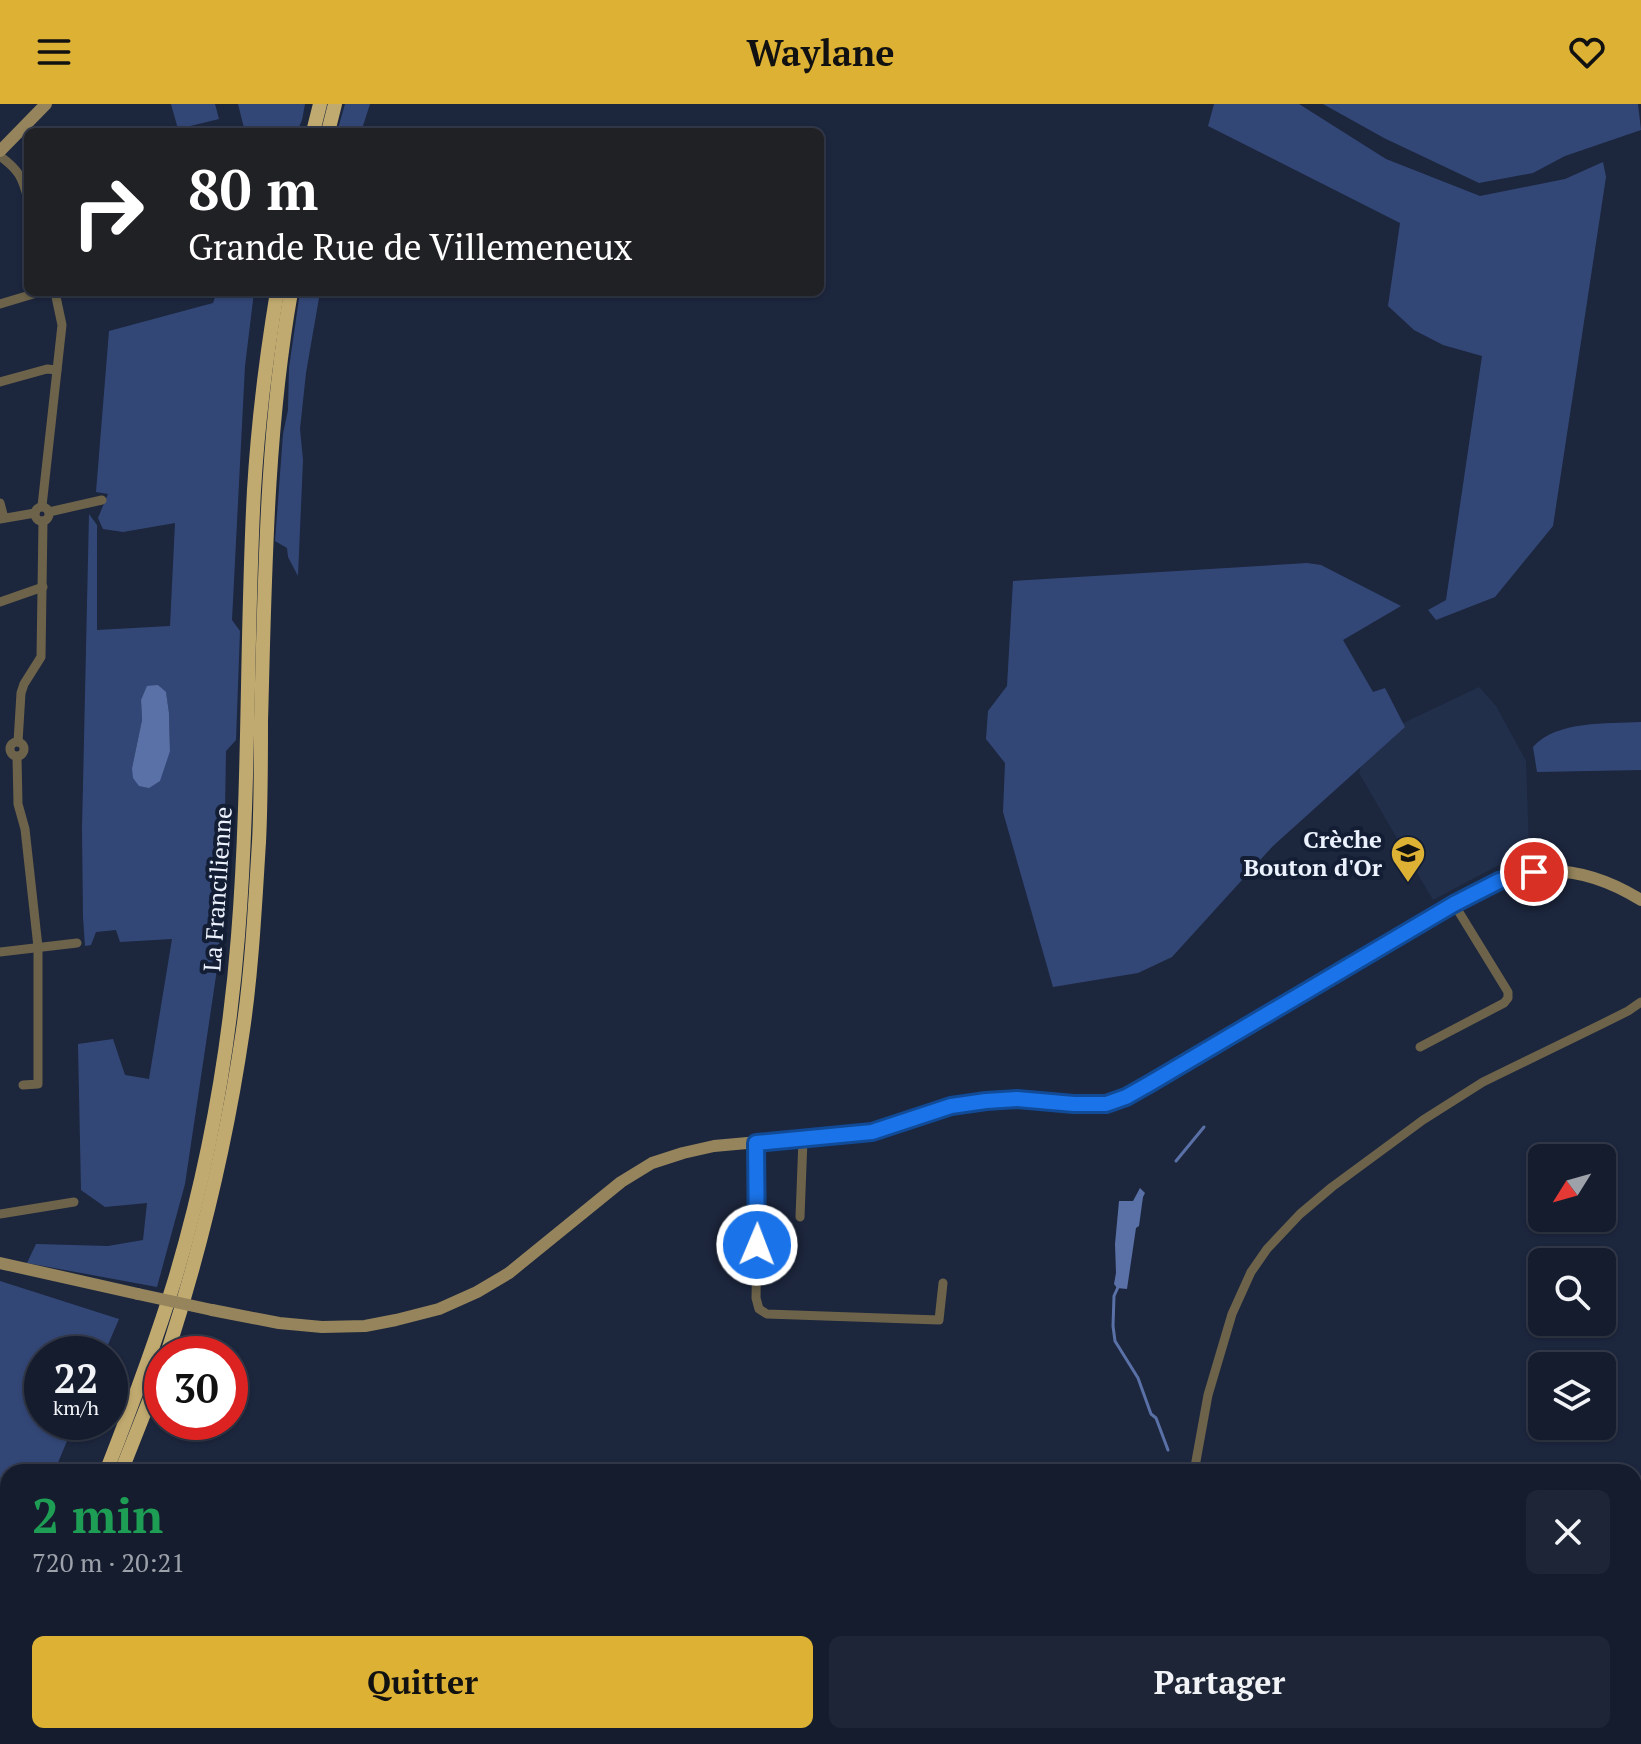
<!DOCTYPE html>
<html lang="fr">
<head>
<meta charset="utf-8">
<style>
	body { margin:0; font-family:"PT Serif",serif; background:#1e2536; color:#f1f3f6; height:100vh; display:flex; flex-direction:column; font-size:30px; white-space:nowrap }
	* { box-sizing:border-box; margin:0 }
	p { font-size:26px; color:#9da1aa }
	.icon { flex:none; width:44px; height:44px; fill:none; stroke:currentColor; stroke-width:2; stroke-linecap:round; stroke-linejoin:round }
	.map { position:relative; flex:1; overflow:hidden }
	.drawer { position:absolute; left:0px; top:1360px; width:1642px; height:280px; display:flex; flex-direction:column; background:#151c2e; border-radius:24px 24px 0 0; box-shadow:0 2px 6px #0004,0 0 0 2px #343a4a }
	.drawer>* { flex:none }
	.hud { position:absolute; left:24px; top:24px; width:800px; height:168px; border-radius:12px; box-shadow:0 2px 6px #0004,0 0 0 2px #343a4a; background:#202124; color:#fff; overflow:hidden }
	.needle { width:52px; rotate:233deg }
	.buttons { position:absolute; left:1528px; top:1040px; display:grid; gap:16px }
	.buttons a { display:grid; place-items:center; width:88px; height:88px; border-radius:12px; background:#151c2e; box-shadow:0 2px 6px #0004,0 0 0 2px #343a4a; font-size:40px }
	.speed { position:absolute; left:24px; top:1232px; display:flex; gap:16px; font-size:40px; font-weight:700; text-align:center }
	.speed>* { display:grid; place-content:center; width:104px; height:104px; border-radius:50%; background:#151c2e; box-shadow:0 2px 6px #0004,0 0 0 2px #343a4a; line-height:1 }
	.speed small { font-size:20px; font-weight:400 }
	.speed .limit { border:12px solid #d22; background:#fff; color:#111 }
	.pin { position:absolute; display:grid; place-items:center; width:68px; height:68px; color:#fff; margin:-34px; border:4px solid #fff; border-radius:50%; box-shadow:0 2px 8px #0007 }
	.me { position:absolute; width:88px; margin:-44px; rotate:1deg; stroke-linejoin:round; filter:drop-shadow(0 0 6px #0008) }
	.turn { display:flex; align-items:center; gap:28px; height:168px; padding:0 32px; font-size:36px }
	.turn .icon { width:104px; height:104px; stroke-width:2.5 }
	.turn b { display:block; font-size:56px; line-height:68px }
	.round { display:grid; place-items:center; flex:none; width:84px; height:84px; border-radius:12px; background:#1e2536 }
	.headline { display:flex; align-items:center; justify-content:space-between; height:136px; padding:0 32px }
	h1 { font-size:48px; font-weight:700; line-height:60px; color:#1e9e55 }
	.button { display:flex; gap:16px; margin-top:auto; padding:16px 32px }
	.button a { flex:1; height:92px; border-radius:12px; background:#ddb133; color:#111; font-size:32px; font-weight:700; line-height:92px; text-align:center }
	.button a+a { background:#1e2536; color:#f1f3f6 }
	header { display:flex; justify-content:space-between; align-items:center; height:104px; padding:0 32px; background:#ddb133; color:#111; font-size:36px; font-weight:700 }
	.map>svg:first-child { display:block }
	.built { fill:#222f4b }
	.green { fill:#334777; fill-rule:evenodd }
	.water { fill:#5a71a7 }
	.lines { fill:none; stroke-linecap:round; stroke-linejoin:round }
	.stream { stroke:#5a71a7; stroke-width:3 }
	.minor { stroke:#6d634a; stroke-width:9 }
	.secondary { stroke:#95845c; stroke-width:12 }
	.trunk { stroke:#c1aa6f; stroke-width:14 }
	.secondary-bridge { stroke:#95845c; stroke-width:12 }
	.route-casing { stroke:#114b97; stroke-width:20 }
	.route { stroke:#1a73e8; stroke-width:14 }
	.labels { text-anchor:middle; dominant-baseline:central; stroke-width:8; stroke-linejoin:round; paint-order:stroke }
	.poi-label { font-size:24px; font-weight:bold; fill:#ebf1fd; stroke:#131d33; text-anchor:end }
	.street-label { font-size:24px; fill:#ebf1fd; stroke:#131d33 }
</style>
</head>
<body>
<header><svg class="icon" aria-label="menu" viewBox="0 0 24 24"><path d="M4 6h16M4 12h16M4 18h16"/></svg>Waylane<svg class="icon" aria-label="heart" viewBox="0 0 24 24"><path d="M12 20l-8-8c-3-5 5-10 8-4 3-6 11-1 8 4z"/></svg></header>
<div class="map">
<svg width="1641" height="1640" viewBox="0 0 1641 1640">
	<rect width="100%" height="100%" fill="#1c263d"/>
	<!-- built -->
	<polygon class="built" points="1479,583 1496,602 1526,657 1529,745 1433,796 1359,669 1362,658 1393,624"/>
	<!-- green -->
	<g class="green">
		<polygon points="171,0 215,0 219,15 178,25"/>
		<polygon points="238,0 305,0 302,16 297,28 245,28"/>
		<polygon points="345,0 370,0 361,28 337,28"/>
		<polygon points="1214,0 1299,0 1386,55 1480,92 1565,75 1603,58 1606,73 1553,422 1495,493 1436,516 1428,506 1446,496 1482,252 1443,241 1414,226 1388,202 1400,119 1208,22"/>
		<polygon points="1323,0 1638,0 1641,26 1565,52 1533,69 1479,79 1384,34"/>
		<path d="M217 188H254L245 262 232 516 240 527 236 636 226 647 223 825 185 1080 157 1183 27 1159 36 1140 108 1142 143 1136 147 1099 105 1103 81 1086 78 940 113 935 125 971 149 975 172 835 120 838 116 826 96 828 91 841 85 842 83 813 82 726 89 410 97 421V526L170 522 175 419 123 428 103 425 98 414 108 390 96 388 109 227 213 199ZM158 581 166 589 169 609 170 646 132 664 142 616 141 596Z"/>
		<polygon points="300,188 320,188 306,269 300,325 303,356 298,472 288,453 287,444 275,437 283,330 288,306 289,264"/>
		<polygon points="1307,459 1321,461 1401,502 1343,536 1373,588 1385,584 1405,623 1273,742 1172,853 1138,869 1053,883 1003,708 1005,659 986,635 988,607 1007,582 1013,477"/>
		<path d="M1641 618V666L1537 668 1533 643C1557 616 1607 620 1641 618Z"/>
		<polygon points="0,1177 119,1215 104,1250 42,1250 42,1318 75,1318 54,1368 8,1368 8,1475 0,1494"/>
	</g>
	<!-- water -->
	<g class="water">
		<polygon points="158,581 166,588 169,609 170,647 160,677 149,684 139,682 133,674 132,664 142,616 141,596 147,582"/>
		<polygon points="1140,1084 1145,1089 1143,1093 1139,1122 1136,1124 1127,1185 1117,1184 1114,1180 1116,1169 1115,1140 1119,1097 1133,1097"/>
	</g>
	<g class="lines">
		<!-- stream -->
		<g class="stream">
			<polyline points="1176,1057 1204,1023"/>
			<polyline points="1119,1181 1114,1192 1113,1222 1115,1237 1138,1274 1151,1310 1156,1314 1168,1346"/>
		</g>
		<!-- minor -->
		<g class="minor">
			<path d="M0 52C19 66 22 73 28 95"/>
			<polyline points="0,200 40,188"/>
			<polyline points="0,278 47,265 57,266"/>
			<polyline points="0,399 4,414"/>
			<polyline points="42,402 62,221 55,188"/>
			<circle cx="42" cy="410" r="7"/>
			<polyline points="49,408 102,396"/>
			<polyline points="0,415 35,409"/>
			<polyline points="0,498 43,483"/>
			<circle cx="17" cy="645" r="7"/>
			<polyline points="18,638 21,589 24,580 41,553 43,417"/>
			<polyline points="17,653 18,700 25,725 38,843 38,980 23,981"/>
			<polyline points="0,848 77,839"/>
			<polyline points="1420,943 1504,899 1508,894 1508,888 1454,800"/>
			<polyline points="756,1039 758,1088 756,1194 759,1205 767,1210 939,1216 943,1179"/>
			<polyline points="0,1110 74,1098"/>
			<polyline points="800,1113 803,1035"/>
			<polyline points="1194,1368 1208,1291 1232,1210 1251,1168 1267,1145 1300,1110 1332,1083 1423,1016 1483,978 1602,920 1628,907 1641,898"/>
		</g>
		<!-- secondary -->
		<g class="secondary">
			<polyline points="0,47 46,0"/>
			<polyline points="0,1159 138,1190"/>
			<path d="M212 1206 279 1219 322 1223 365 1222 396 1216 439 1205 477 1188 509 1169 621 1078 652 1059 683 1049 714 1042 872 1028 951 1002 986 997 1017 995 1074 1000H1106L1126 993 1149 980 1454 800C1470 791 1486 781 1504 775 1552 758 1599 770 1641 796"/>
		</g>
		<!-- trunk -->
		<g class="trunk">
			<polyline points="313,28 320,0"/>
			<polyline points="328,28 335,0"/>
			<path d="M167 1250C201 1144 227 1036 243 926 252 864 255 801 259 738 261 698 261 657 261 617 265 474 266 330 291 188"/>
			<path d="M106 1368C131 1304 155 1241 175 1175 208 1064 229 947 238 832 250 683 246 534 254 386 258 319 266 254 277 188"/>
			<polyline points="121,1368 162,1264"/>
			<polyline points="0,1573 8,1559"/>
			<polyline points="0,1602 8,1589"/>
		</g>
		<!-- secondary-bridge -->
		<polyline class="secondary-bridge" points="138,1190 212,1206"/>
	</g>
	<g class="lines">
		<!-- route casing -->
		<g class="route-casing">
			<polyline id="route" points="757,1141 756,1039 872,1028 951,1002 986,997 1017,995 1074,1000 1106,1000 1126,993 1149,980 1454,800 1499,777 1534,768"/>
		</g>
		<!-- route -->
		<use href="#route" class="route"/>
	</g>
	<!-- icons -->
	<defs>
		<g id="school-pin" transform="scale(1.8)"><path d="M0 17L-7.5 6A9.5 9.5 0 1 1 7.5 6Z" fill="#ddb133" stroke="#131d33"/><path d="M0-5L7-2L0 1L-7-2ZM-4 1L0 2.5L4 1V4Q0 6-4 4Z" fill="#111"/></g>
	</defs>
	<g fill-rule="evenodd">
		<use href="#school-pin" x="1408" y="749"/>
	</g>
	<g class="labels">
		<!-- poi labels -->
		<g class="poi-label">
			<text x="1382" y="735">Crèche<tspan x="1382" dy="28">Bouton d'Or</tspan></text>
		</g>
		<!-- street labels -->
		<g class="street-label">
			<text transform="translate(217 785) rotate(-86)">La Francilienne</text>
		</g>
	</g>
</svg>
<div class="buttons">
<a><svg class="needle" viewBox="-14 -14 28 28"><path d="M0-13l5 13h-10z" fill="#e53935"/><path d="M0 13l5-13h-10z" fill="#9da1aa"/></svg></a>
<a><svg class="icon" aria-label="search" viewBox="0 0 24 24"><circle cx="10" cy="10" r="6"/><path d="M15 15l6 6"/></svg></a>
<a><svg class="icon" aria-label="layers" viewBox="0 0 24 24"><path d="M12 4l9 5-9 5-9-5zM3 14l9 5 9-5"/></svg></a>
</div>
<div class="speed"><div>22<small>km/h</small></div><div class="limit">30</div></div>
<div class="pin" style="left:1534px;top:768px;background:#d93025"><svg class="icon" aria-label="arrive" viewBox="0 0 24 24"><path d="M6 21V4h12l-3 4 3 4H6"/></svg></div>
<svg class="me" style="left:757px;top:1141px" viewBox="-20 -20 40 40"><circle r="17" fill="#1a73e8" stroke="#fff" stroke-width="3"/><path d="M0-11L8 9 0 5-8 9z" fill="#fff"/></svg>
<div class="hud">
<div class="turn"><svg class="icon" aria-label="right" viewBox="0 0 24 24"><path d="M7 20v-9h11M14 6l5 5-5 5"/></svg><div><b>80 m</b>Grande Rue de Villemeneux</div></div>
</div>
<section class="drawer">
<div class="headline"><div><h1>2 min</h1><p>720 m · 20:21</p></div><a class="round"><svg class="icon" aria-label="close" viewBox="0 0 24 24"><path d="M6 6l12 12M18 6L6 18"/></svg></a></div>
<div class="button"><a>Quitter</a><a>Partager</a></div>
</section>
</div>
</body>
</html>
